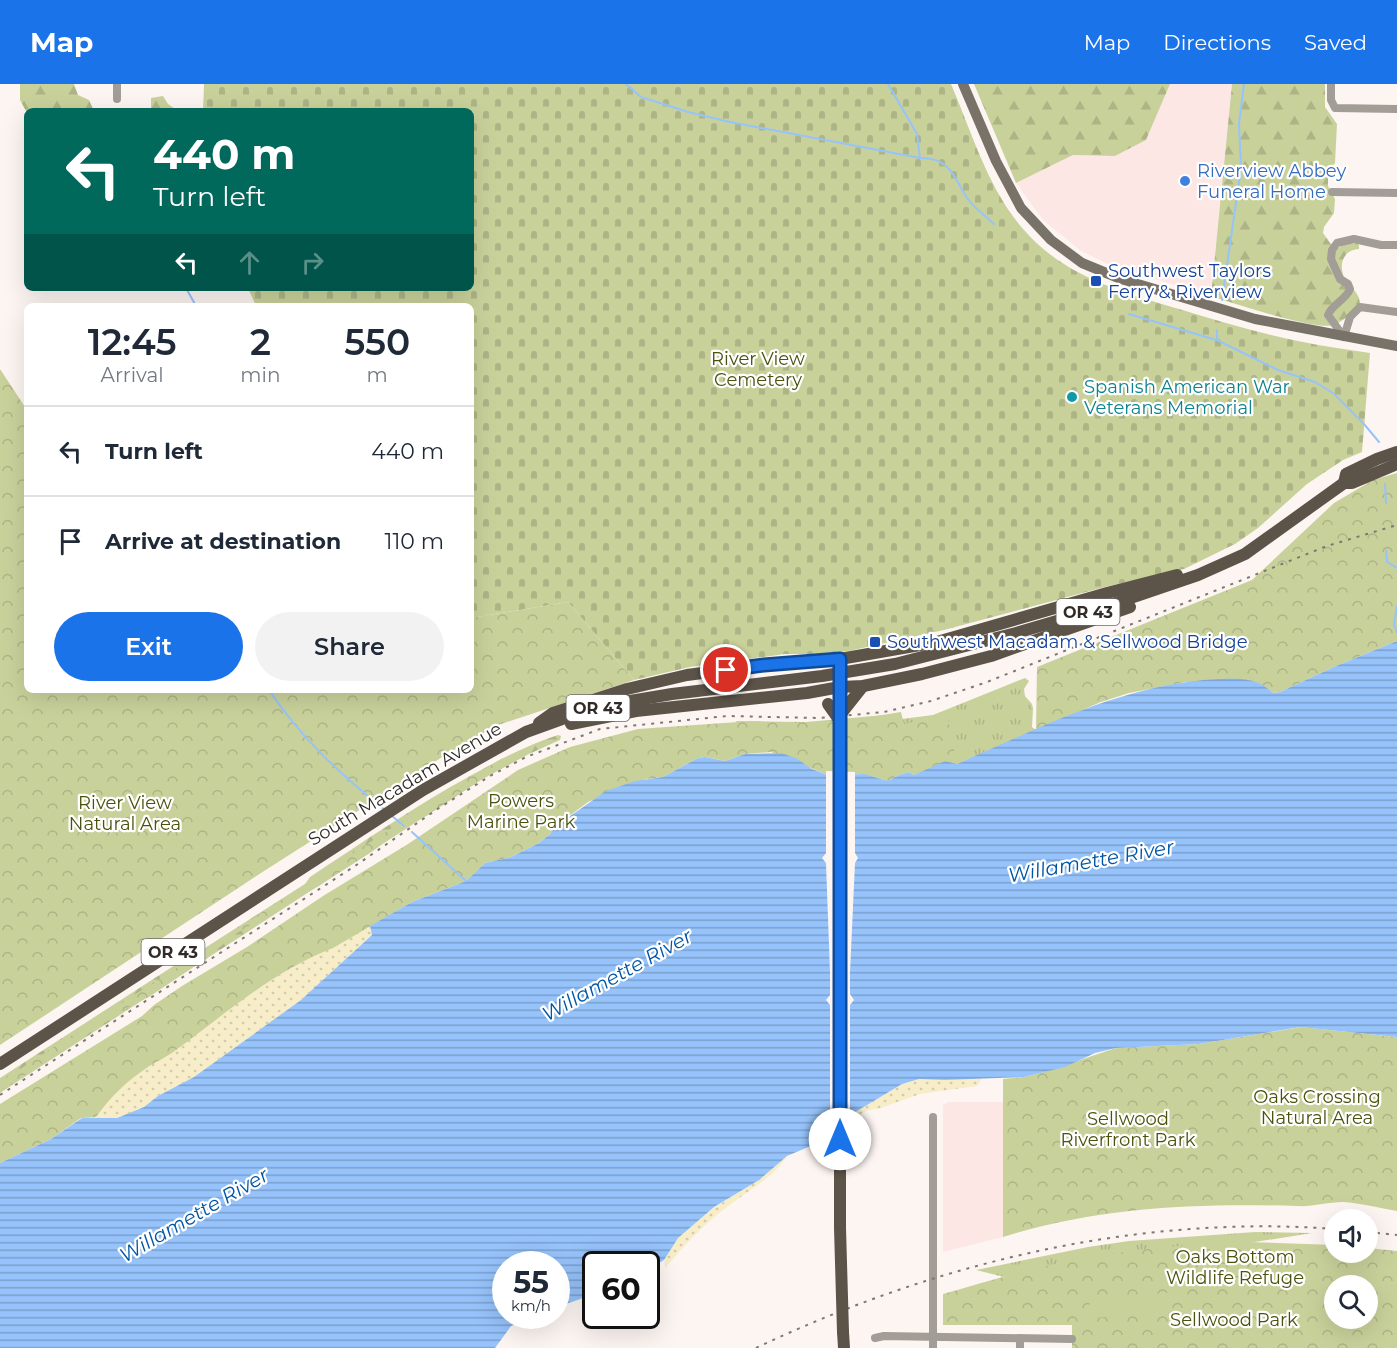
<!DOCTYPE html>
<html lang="en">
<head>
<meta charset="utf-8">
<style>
	body { margin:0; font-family:Montserrat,sans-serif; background:#f2f2f3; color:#1f2937; height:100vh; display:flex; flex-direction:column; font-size:22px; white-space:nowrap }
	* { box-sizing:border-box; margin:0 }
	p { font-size:20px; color:#747a83 }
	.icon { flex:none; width:33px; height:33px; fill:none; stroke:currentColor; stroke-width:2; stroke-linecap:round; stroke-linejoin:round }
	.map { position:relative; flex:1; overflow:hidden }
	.sheet { position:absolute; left:24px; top:219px; width:450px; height:390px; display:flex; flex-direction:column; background:#fff; border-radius:9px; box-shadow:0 6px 24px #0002 }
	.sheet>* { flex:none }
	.hud { position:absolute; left:24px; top:24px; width:450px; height:183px; border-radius:9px; box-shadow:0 6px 24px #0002; background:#00695c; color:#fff; overflow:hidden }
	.controls { position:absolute; left:1324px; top:1125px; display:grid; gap:12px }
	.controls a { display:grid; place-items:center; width:54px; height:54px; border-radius:50%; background:#fff; box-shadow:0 6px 24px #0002; font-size:30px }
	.speed { position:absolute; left:492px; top:1167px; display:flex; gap:12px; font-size:30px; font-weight:700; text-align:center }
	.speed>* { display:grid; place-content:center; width:78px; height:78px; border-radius:50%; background:#fff; box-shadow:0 6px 24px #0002; line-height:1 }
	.speed small { font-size:15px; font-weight:400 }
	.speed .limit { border:3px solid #111; border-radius:9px; background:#fff; color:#111 }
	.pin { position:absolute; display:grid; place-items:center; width:51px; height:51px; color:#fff; margin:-26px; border:3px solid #fff; border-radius:50%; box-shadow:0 2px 6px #0007 }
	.me { position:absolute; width:66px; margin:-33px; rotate:0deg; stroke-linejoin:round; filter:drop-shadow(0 0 4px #0008) }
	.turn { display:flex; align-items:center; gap:21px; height:126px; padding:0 30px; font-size:27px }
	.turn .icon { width:78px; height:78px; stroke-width:2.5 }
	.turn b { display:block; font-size:42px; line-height:51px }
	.lanes { display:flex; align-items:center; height:57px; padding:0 30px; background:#0003; justify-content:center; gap:30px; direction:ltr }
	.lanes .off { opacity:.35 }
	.eta { display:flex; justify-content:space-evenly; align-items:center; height:102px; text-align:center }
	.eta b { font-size:36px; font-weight:600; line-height:42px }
	.primary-button { display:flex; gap:12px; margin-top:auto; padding:12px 30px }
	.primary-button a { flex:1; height:69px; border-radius:36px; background:#1a73e8; color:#fff; font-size:24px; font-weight:600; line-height:69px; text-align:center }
	.primary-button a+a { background:#f2f2f3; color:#1f2937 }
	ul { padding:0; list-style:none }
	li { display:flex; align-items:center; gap:18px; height:90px; padding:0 30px; border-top:2px solid #e0e1e3 }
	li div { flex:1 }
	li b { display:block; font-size:22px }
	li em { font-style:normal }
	header { display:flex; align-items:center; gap:36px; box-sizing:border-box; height:84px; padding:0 30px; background:#1a73e8; color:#fff }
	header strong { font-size:28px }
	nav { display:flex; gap:33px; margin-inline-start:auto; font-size:21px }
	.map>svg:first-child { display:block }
	.commercial { fill:#fde7e5 }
	.grass { fill:url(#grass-tufts) }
	.forest { fill:url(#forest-firs) }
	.sand { fill:url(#sand-dots) }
	.cemetery { fill:url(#cemetery-stones) }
	.park { fill:url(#park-crowns); fill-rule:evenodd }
	.pitch { fill:#c9d19b }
	.water { fill:url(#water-rules) }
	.pier { fill:#fdf5f2 }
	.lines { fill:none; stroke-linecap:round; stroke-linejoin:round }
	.stream { stroke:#96c3fb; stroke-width:2 }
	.street { stroke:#a29d97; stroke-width:8 }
	.secondary { stroke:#797269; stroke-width:10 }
	.primary { stroke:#5c5449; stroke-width:12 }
	.rail { stroke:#7e7774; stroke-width:2; stroke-dasharray:3 6; stroke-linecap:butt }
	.primary-bridge { stroke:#5c5449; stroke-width:12 }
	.route-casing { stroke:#114b97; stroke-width:15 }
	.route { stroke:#1a73e8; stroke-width:10 }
	.shop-dot { fill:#3f7fe0; stroke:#fff; stroke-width:2 }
	.transit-dot { fill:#1a4fb4; stroke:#fff; stroke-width:2 }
	.culture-dot { fill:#0f9aa8; stroke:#fff; stroke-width:2 }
	.labels { text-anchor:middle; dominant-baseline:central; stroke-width:4.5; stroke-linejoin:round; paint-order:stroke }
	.shield { fill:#fff; stroke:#6f6a68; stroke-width:1.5 }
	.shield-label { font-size:16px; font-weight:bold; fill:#312a27 }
	.shop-label { font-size:18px; fill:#366cbe; stroke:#fff; text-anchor:start }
	.transit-label { font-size:18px; fill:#164399; stroke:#fff; text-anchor:start }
	.park-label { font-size:18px; fill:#4c520d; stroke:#fff }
	.culture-label { font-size:18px; fill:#0d838f; stroke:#fff; text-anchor:start }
	.street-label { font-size:18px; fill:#312a27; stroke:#fff }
	.water-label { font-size:20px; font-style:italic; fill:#0056a5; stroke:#fff }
</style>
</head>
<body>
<header>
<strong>Map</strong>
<nav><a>Map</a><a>Directions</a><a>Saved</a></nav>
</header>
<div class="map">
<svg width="1397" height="1264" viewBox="0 0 1397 1264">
	<defs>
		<pattern id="grass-tufts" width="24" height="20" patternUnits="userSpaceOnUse" patternTransform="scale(1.5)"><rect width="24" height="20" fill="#c9d19b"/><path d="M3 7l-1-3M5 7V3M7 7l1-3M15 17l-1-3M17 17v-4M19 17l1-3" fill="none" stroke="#adb486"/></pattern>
		<pattern id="forest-firs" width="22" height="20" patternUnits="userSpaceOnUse" patternTransform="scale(1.5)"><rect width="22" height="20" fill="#c9d19b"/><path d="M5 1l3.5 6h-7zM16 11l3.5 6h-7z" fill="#adb486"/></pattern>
		<pattern id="sand-dots" width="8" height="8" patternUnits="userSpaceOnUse" patternTransform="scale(1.5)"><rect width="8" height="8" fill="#f7edc8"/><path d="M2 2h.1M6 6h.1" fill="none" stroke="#d4cbac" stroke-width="1.8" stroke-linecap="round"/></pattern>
		<pattern id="cemetery-stones" width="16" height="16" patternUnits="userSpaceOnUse" patternTransform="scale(1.5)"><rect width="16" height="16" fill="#c9d19b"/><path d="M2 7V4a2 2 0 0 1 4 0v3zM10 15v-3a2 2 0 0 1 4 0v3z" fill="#adb486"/></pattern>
		<pattern id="park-crowns" width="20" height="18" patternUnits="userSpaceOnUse" patternTransform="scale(1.5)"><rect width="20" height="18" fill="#c9d19b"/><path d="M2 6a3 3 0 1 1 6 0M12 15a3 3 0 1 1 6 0" fill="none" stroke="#adb486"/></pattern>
		<pattern id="water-rules" width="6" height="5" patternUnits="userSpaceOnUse" patternTransform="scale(1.5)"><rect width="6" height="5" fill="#96c3fb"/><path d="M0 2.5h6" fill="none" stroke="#7b9fcb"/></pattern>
	</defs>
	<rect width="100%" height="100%" fill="#fdf5f2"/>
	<!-- commercial -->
	<g class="commercial">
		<polygon points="1170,0 1232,0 1211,212 1112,182 1081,167 1043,136 1016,99 1073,71 1115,72 1146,56"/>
		<polygon points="949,1018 1003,1018 1003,1153 943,1168 943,1021"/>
	</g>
	<!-- grass -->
	<g class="grass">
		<polygon points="1025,594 1029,597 1024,605 1025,612 1032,620 1033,625 1032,643 1036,646 957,680 739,639 735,637 806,638 885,631 886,637 933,631"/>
		<polygon points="1255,1148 1312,1149 1016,1196 976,1186 1088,1163 1129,1157"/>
	</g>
	<!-- forest -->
	<g class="forest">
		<polygon points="20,0 74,0 78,11 89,16 94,27 27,27 27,35 27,29 20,16"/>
		<polygon points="974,0 1170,0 1146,56 1115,72 1073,71 1016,99"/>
		<path d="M1232 0H1325V23L1337 40 1335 79 1328 88V102L1335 115 1334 129 1324 143 1323 149 1335 166 1343 161 1356 159 1359 161V165C1341 166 1338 184 1346 197 1352 205 1360 209 1360 221 1353 228 1345 236 1334 241 1318 247 1232 219 1211 212Z"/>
		<polygon points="163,12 168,20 178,27 151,27 151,14"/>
		<path d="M558 651 561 652 560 656 529 670 481 696 0 1009V994L175 881 194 871 305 800 310 793C363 758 415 722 470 692 499 676 527 661 558 651Z"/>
	</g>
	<!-- sand -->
	<g class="sand">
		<polygon points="368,835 372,851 301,916 194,993 158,1012 144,1023 117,1034 82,1034 104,1001"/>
		<polygon points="919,995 982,995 977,1002 920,1010 878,1025 868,1026 853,1034 852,1030 902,1000"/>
		<path d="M787 1072C773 1094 748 1107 727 1123 704 1140 684 1162 665 1184 661 1150 733 1113 758 1096 768 1089 777 1080 787 1072Z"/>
	</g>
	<!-- cemetery -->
	<path class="cemetery" d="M204 0H951C972 49 988 105 1024 146 1065 193 1122 208 1179 225 1218 237 1258 249 1298 257 1321 262 1346 265 1370 269L1362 368 1343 376 1307 400 1258 444 1235 460 1184 485 1105 503 944 546 849 567 825 570H785L690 583 634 596 568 518 471 534V222H256L248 204H471V27H203Z"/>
	<!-- park -->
	<g class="park">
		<polygon points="0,285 27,326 27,606 471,606 471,534 568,518 634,596 498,641 447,670 261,789 0,961"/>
		<polygon points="1397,389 1397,557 1336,582 1280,608 1274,609 1259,599 1186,598 1129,609 1101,618 1036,646 1037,583 1252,496 1334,419 1373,396"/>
		<path d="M901 628 904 640 947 631 957 680 928 686 914 691 909 688 899 691 888 697 874 693 858 690 828 691 771 668 745 670 725 677 705 673 698 674 663 693 646 695 588 718 556 742 550 750 539 759 511 773 485 779 466 797 412 818 333 864C275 886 225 930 176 966 167 973 157 977 148 983 126 998 112 1011 96 1033L81 1034 51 1055 0 1079V1020L142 932 154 921 182 902 247 863 323 812 408 760 518 686 570 663 638 645 752 637 783 639 839 638Z"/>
		<polygon points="503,674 503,681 428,731 399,747 373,767 317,803 237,849 205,875 149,913 134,920 0,1007 0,998 469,694"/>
		<path d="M1301 943 1397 953V1127C1379 1124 1360 1119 1343 1118 1328 1118 1312 1123 1297 1122 1199 1119 1097 1123 1003 1153V995L1024 993 1044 988 1116 964 1199 960Z"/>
		<path d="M1248 1158 1335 1161V1168H1368V1164L1397 1167V1264H1072V1241H943V1210C985 1198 1028 1185 1071 1177 1130 1165 1189 1160 1248 1158ZM1335 1202H1368V1234H1335Z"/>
	</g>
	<!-- pitch -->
	<polygon class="pitch" points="1169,1209 1171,1229 1091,1234 1089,1213"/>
	<!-- water -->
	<path class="water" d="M1397 557V953L1300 943 1199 960 1116 964 1095 969 1065 983 1024 993 945 996 919 995 902 1000 852 1030 813 1061 787 1072 759 1096 714 1123 678 1154 664 1176 647 1186 646 1180H596L595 1210 557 1223 556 1180H506V1232H536L511 1242 495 1264H0V1079L51 1055 82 1034H117L144 1023 158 1012 194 993 301 916 372 851 370 842 412 818 466 797 485 779 511 773 539 759 550 750 556 742 606 707 635 697 663 693 698 674 705 673 725 677 745 670 781 669 796 674 812 685 828 691 864 690 888 697 899 691 909 688 914 691 945 677 957 680C1040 644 1113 605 1204 596 1222 595 1241 592 1259 599 1264 601 1269 606 1274 609L1280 608 1336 582Z"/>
	<!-- pier -->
	<polygon class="pier" points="826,687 855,688 855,769 858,774 855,779 850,888 850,910 854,916 850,921 850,1035 830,1052 830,921 826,916 830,911 830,888 826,779 822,774 826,769"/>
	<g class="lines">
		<!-- stream -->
		<g class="stream">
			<polyline points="626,0 641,13 688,28 730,38 920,74"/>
			<path d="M888 0 917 50 920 74C951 74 953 92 967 114 974 124 986 132 994 140"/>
			<polyline points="186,204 196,222"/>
			<polyline points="1222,216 1241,84 1239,40 1244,0"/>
			<polyline points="1129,230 1216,256"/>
			<polyline points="1217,246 1217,256 1278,286 1315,298 1333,309 1364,340 1379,358"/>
			<polyline points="1385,400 1386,419"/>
			<polyline points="1386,466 1387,478 1397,484"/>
			<polyline points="1397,522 1394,541 1397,548"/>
			<path d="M269 606C300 653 341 691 385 726"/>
			<polyline points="392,732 404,742"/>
			<polyline points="412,748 466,797"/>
		</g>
		<!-- street -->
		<g class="street">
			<polyline points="1331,0 1331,16 1335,24 1397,25"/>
			<polyline points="117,15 117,0"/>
			<polyline points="1332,108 1397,109"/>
			<path d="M1344 253 1328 231C1332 220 1346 216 1350 205L1348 200 1340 195 1331 175 1332 166 1337 159 1354 155 1381 161H1397"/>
			<polyline points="1344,253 1350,233 1360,223 1397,228"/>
			<polyline points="875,1254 884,1252 1072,1255"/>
			<polyline points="1020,1255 1020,1264"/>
			<polyline points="933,1264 933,1033"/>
		</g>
		<!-- secondary -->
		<polyline class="secondary" points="963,0 996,77 1021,124 1051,156 1082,179 1121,195 1255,235 1397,262"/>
		<!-- primary -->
		<g class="primary">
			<polyline points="1344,399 1346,390 1377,375 1397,368"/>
			<polyline points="840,631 840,596"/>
			<polyline points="840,631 863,602"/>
			<polyline points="840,637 840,849"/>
			<polyline points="539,639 553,629 627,605 687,591 764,581 840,575 937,558 1107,509 1177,491"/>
			<polyline points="571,640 636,627 807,609 840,603 863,602 922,590 991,572 1130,523"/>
			<polyline points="0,980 423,706 526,648 573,631 618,619 672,610 822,592 895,580 1016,549 1101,524 1198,491 1245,470 1344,399 1352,399 1397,380"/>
			<polyline points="843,1248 844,1264"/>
		</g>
		<!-- rail -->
		<g class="rail">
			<polyline points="0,1011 355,782 439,724 490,692 526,673 600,645 727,632 819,634 884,628 931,617 987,598 1327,462 1397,441"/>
			<polyline points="1368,1148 1397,1151"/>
			<path d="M756 1264C935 1179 1137 1130 1335 1145"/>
		</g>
		<!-- primary-bridge -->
		<g class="primary-bridge">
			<polyline points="840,591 840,577"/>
			<polyline points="828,620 840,637"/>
			<polyline points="840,849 840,1144 843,1248"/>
		</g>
	</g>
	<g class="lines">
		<!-- route casing -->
		<g class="route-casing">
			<polyline id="route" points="726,586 764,581 840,575 840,1055"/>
		</g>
		<!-- route -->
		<use href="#route" class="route"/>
	</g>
	<!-- markers -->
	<circle class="shop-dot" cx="1185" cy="97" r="6"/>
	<g class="transit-dot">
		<rect x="1090" y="191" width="12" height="12" rx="3"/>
		<rect x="869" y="552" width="12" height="12" rx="3"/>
	</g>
	<circle class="culture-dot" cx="1072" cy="313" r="6"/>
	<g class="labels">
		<!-- shield labels -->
		<g class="shield">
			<rect x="1056.5" y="515" width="63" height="26" rx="4.5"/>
			<rect x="566.5" y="611" width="63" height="26" rx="4.5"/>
			<rect x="141.5" y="855" width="63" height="26" rx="4.5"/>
		</g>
		<g class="shield-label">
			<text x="1088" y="528">OR 43</text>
			<text x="598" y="624">OR 43</text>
			<text x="173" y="868">OR 43</text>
		</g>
		<!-- shop labels -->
		<g class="shop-label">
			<text x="1197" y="87">Riverview Abbey<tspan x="1197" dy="21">Funeral Home</tspan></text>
		</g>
		<!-- transit labels -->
		<g class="transit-label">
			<text x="1108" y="187">Southwest Taylors<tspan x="1108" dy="21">Ferry &amp; Riverview</tspan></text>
			<text x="887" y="558">Southwest Macadam &amp; Sellwood Bridge</text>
		</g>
		<!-- park labels -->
		<g class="park-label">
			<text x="758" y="275">River View<tspan x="758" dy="21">Cemetery</tspan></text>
			<text x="521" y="717">Powers<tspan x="521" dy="21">Marine Park</tspan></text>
			<text x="125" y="719">River View<tspan x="125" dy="21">Natural Area</tspan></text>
			<text x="1317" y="1013">Oaks Crossing<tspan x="1317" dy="21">Natural Area</tspan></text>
			<text x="1128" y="1035">Sellwood<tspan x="1128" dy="21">Riverfront Park</tspan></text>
			<text x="1235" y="1173">Oaks Bottom<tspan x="1235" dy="21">Wildlife Refuge</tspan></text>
			<text x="1234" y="1236">Sellwood Park</text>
		</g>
		<!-- culture labels -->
		<g class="culture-label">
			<text x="1084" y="303">Spanish American War<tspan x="1084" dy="21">Veterans Memorial</tspan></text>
		</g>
		<!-- street labels -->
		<g class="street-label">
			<text transform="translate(405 700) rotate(-31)">South Macadam Avenue</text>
		</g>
		<!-- water labels -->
		<g class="water-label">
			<text transform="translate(1091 777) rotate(-10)">Willamette River</text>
			<text transform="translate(617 891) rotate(-29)">Willamette River</text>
			<text transform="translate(194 1131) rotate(-30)">Willamette River</text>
		</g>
	</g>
</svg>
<div class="controls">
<a><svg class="icon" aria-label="sound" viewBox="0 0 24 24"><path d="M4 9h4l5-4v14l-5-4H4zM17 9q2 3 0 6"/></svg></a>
<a><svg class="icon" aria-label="search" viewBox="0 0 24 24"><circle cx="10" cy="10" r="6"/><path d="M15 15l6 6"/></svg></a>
</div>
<div class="speed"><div>55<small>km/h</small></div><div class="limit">60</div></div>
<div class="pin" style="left:726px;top:586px;background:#d93025"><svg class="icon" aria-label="arrive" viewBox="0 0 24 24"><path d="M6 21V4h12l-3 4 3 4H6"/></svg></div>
<svg class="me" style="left:840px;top:1055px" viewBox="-20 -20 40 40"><circle r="19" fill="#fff"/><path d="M0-13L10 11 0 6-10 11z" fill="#1a73e8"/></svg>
<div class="hud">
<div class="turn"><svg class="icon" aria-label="left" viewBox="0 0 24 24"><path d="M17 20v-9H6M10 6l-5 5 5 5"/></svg><div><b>440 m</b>Turn left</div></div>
<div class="lanes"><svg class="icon" aria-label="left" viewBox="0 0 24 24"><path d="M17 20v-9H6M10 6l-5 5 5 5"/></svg><svg class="icon off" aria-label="ahead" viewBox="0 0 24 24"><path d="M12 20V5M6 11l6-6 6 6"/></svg><svg class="icon off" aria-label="right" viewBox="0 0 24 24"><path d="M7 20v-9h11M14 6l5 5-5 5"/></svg></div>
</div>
<section class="sheet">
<div class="eta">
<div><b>12:45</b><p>Arrival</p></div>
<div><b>2</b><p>min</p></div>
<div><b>550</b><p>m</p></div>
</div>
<ul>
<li><svg class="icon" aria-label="left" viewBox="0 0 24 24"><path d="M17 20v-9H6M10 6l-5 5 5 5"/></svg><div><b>Turn left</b></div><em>440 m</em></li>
<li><svg class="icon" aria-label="arrive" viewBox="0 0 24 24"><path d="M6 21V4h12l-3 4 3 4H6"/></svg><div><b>Arrive at destination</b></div><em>110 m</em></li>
</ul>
<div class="primary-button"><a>Exit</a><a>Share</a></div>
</section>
</div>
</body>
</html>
